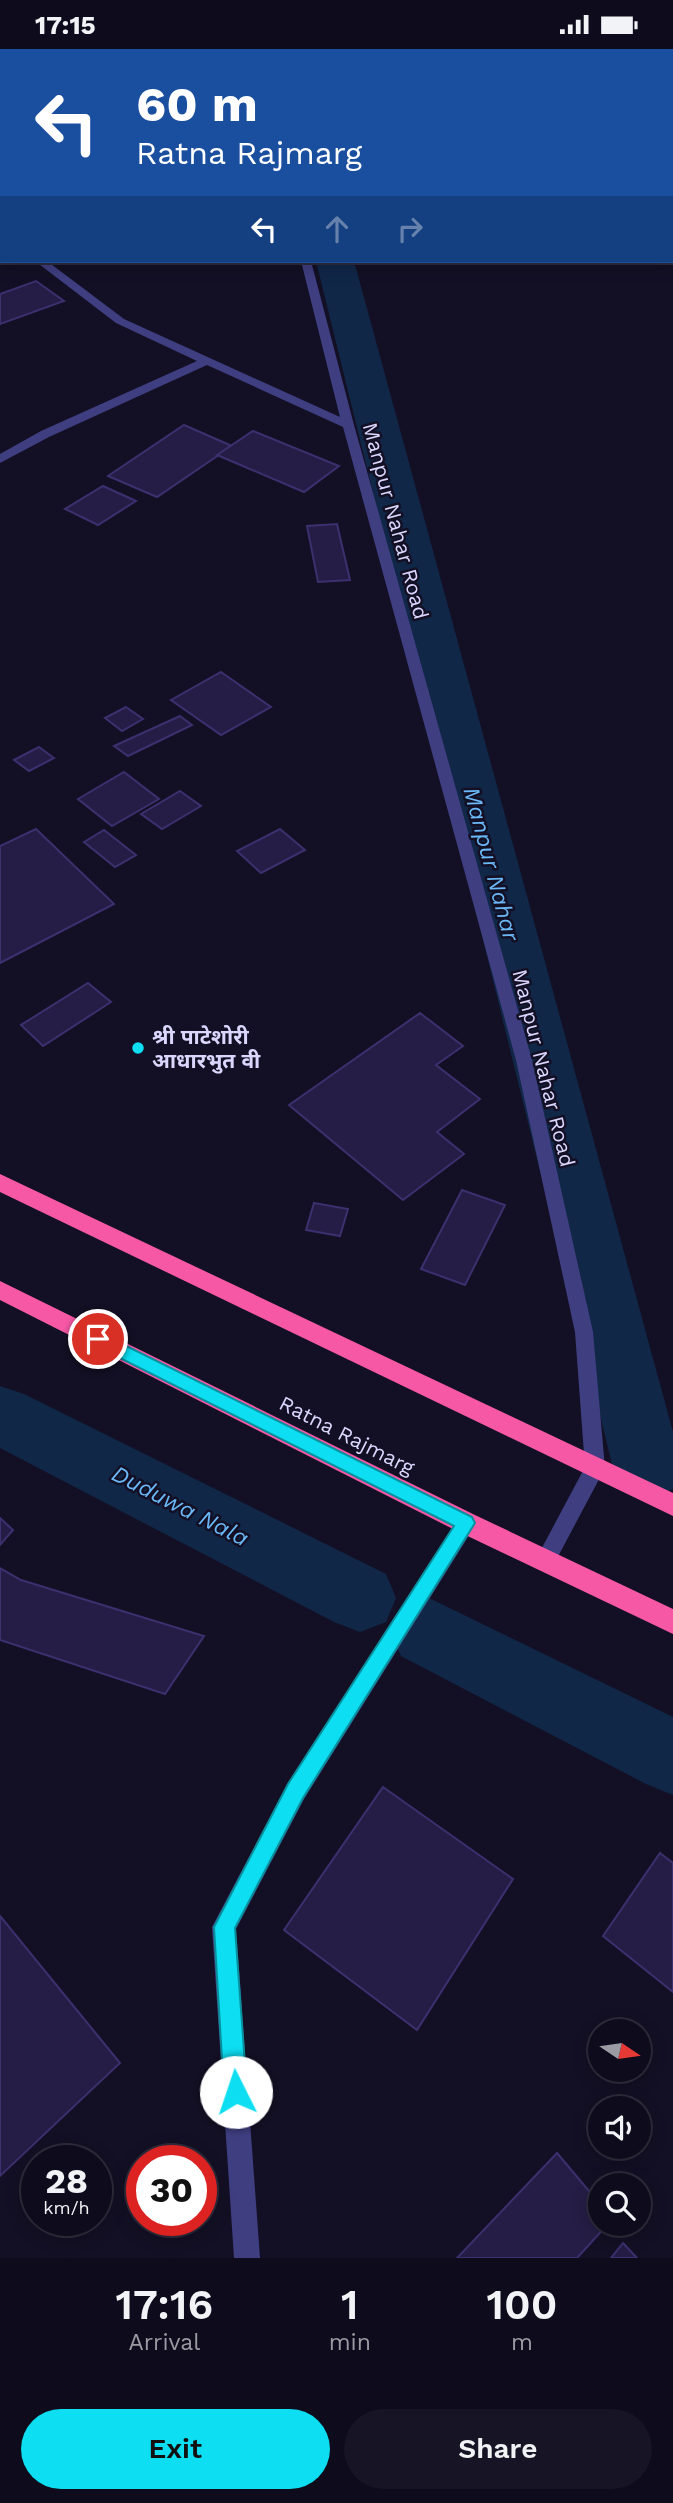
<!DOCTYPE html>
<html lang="en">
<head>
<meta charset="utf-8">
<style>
	body { margin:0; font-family:"Work Sans","Noto Sans Devanagari",sans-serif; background:#171525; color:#f1f3f6; height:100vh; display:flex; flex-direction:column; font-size:26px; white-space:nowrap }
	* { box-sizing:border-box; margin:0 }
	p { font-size:23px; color:#9b9ba3 }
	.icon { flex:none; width:38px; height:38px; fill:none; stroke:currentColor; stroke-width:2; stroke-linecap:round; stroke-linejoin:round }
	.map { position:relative; height:2209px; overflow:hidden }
	.details { display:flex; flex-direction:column; background:#0e0c1c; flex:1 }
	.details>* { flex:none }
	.banner { position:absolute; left:0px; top:0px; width:674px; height:214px; box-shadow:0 4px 18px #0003,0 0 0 2px #2e2c3b; background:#1a4fa0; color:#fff; overflow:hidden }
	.needle { width:46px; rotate:103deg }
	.buttons { position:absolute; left:588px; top:1970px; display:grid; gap:14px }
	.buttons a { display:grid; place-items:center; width:63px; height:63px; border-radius:50%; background:#0e0c1c; box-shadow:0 4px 18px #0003,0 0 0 2px #2e2c3b; font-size:35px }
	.speed { position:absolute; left:21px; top:2096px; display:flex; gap:14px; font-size:35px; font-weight:700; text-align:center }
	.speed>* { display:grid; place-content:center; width:91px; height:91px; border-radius:50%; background:#0e0c1c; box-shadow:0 4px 18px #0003,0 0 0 2px #2e2c3b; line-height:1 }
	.speed small { font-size:18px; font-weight:400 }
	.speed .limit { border:10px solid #d22; background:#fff; color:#111 }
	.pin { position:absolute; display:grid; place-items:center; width:60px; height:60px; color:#fff; margin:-30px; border:4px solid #fff; border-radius:50%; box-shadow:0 2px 7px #0007 }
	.me { position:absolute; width:77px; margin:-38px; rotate:356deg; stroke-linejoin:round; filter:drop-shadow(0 0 5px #0008) }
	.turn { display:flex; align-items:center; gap:24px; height:147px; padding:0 21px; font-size:32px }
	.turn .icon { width:91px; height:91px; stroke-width:2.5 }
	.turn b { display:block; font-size:49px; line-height:60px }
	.lanes { display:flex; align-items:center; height:66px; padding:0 21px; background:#0003; justify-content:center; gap:35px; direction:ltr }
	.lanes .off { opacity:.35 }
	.eta { display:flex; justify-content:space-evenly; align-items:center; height:119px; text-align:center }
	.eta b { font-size:42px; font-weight:600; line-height:49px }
	.action { display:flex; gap:14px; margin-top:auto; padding:14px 21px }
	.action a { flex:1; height:80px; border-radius:42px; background:#0ddef2; color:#111; font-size:28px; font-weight:600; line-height:80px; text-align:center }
	.action a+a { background:#171525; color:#f1f3f6 }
	.status { display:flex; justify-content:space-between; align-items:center; height:49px; padding:0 35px; background:#0e0c1c; direction:ltr }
	.status svg { height:19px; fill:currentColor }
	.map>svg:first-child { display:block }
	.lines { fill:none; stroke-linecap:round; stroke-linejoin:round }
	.canal { fill:#112748; fill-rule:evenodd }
	.building { fill:#251d45; stroke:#3c306f; stroke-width:2 }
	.minor { fill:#3f3e81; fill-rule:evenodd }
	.highway { fill:#f658a6; fill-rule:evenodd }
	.route { fill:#0ddef2; stroke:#08909d; stroke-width:2 }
	.poi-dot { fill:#0ddef2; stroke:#131025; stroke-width:2.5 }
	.labels { text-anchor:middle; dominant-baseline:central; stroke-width:5; stroke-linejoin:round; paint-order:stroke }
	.street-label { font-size:21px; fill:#dad6fd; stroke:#131025 }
	.poi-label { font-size:21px; font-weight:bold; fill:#dad6fd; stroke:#131025; text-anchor:start }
	.water-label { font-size:23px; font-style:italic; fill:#6ab8f7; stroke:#131025 }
</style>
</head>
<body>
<div class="status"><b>17:15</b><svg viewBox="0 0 49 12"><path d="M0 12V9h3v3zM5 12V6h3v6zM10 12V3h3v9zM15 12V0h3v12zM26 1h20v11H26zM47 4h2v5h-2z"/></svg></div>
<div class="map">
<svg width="673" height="2209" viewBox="0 0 673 2209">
	<rect width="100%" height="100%" fill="#131025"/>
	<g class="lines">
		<!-- canal -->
		<g class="canal">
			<polygon points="264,0 296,0 297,2 265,2"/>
			<polygon points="316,212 354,212 673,1383 673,1440 648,1450 623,1441 613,1419"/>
			<polygon points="0,1337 24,1345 386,1525 396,1549 386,1573 360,1583 334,1573 0,1399"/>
			<polygon points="427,1548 673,1668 673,1746 646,1735 401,1607 390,1583 401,1559"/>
		</g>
	</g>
	<!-- building -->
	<g class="building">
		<polygon points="36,232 64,252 0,275 0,245"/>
		<polygon points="184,376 232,397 157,448 108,427"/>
		<polygon points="253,382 339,417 304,443 217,406"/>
		<polygon points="103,437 136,452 98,476 65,460"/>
		<polygon points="337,475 350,531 318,533 307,477"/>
		<polygon points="221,623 271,658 221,686 171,651"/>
		<polygon points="126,658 143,670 122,682 105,669"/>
		<polygon points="180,667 192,676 128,707 114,697"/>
		<polygon points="39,698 54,709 29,722 14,711"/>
		<polygon points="124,723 159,750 112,777 78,750"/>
		<polygon points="180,742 201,757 162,780 141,765"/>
		<polygon points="36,780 114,855 0,914 0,797"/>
		<polygon points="280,780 305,801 261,824 237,802"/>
		<polygon points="104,781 136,806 115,818 84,793"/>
		<polygon points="88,934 111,953 43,997 21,976"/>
		<polygon points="420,964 463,997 436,1016 480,1050 437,1083 464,1105 403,1151 289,1056"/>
		<polygon points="462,1141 505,1156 465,1236 421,1220"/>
		<polygon points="314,1154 348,1160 340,1187 306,1181"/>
		<polygon points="0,1469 13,1481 0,1496"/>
		<polygon points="0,1519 21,1531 204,1587 165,1645 0,1591"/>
		<polygon points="383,1738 513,1830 417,1981 284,1881"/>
		<polygon points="660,1804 673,1814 673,1943 603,1887"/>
		<polygon points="0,1867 120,2014 0,2127"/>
		<polygon points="557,2104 600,2155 600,2175 608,2175 577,2209 457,2209"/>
		<polygon points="623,2194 637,2209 611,2209"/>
	</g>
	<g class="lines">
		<!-- minor -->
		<g class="minor">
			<polygon points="248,0 258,0 258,2 249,2"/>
			<rect x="0" y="179" width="2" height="7"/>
			<polygon points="35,212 47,212 124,270 340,368 301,212 311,212 354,376 532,1011 593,1283 605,1419 553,1517 546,1519 539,1517 536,1510 585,1418 575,1283 516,1011 343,378 207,316 49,388 0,414 0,405 41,382 197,312 116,274"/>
			<polygon points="466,1465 473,1468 476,1474 473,1480 304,1750 236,1880 260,2209 234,2209 212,1878 288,1734 459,1468"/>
		</g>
		<!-- highway -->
		<g class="highway">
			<polygon points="0,1125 673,1444 673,1467 0,1143"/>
			<polygon points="0,1232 475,1466 673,1560 673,1585 457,1482 0,1251"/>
		</g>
	</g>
	<!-- route -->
	<polygon class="route" points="98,1283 472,1468 475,1474 303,1749 235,1879 247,2043 243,2051 236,2054 228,2051 224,2043 214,1878 288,1735 454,1477 92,1295 89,1290"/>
	<!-- markers -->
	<circle class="poi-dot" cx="138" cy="999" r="7"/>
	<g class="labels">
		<!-- street labels -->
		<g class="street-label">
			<text transform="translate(396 472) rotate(75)">Manpur Nahar Road</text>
			<text transform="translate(544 1019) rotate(76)">Manpur Nahar Road</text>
			<text transform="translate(347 1386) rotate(27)">Ratna Rajmarg</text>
		</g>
		<!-- poi labels -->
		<g class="poi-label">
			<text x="152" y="987">श्री पाटेशोरी<tspan x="152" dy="24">आधारभुत वी</tspan></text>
		</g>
		<!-- water labels -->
		<g class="water-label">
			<text transform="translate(491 815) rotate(75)">Manpur Nahar</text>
			<text transform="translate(180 1457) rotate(27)">Duduwa Nala</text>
		</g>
	</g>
</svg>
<div class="buttons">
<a><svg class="needle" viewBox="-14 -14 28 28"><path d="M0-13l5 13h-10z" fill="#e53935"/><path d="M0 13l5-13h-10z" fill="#9b9ba3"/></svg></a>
<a><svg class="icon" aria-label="sound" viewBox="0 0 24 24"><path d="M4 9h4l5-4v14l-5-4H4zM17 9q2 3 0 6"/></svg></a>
<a><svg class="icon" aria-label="search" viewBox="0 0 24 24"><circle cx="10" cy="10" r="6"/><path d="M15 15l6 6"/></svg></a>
</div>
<div class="speed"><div>28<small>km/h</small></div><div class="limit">30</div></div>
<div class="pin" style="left:98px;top:1290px;background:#d93025"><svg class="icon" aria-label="arrive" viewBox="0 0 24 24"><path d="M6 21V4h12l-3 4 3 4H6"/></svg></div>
<svg class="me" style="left:236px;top:2043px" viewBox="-20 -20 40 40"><circle r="19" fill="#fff"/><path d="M0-13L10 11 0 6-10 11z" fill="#0ddef2"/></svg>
<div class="banner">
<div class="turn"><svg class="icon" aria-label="left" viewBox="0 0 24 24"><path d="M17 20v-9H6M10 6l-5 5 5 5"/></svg><div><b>60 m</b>Ratna Rajmarg</div></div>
<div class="lanes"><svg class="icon" aria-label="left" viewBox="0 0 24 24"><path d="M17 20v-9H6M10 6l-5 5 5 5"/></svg><svg class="icon off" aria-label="ahead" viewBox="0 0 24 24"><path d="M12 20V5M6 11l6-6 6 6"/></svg><svg class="icon off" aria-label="right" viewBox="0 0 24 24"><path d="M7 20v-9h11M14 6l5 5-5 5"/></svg></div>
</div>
</div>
<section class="details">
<div class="eta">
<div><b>17:16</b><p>Arrival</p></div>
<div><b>1</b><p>min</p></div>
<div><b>100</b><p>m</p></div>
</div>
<div class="action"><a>Exit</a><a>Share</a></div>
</section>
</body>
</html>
